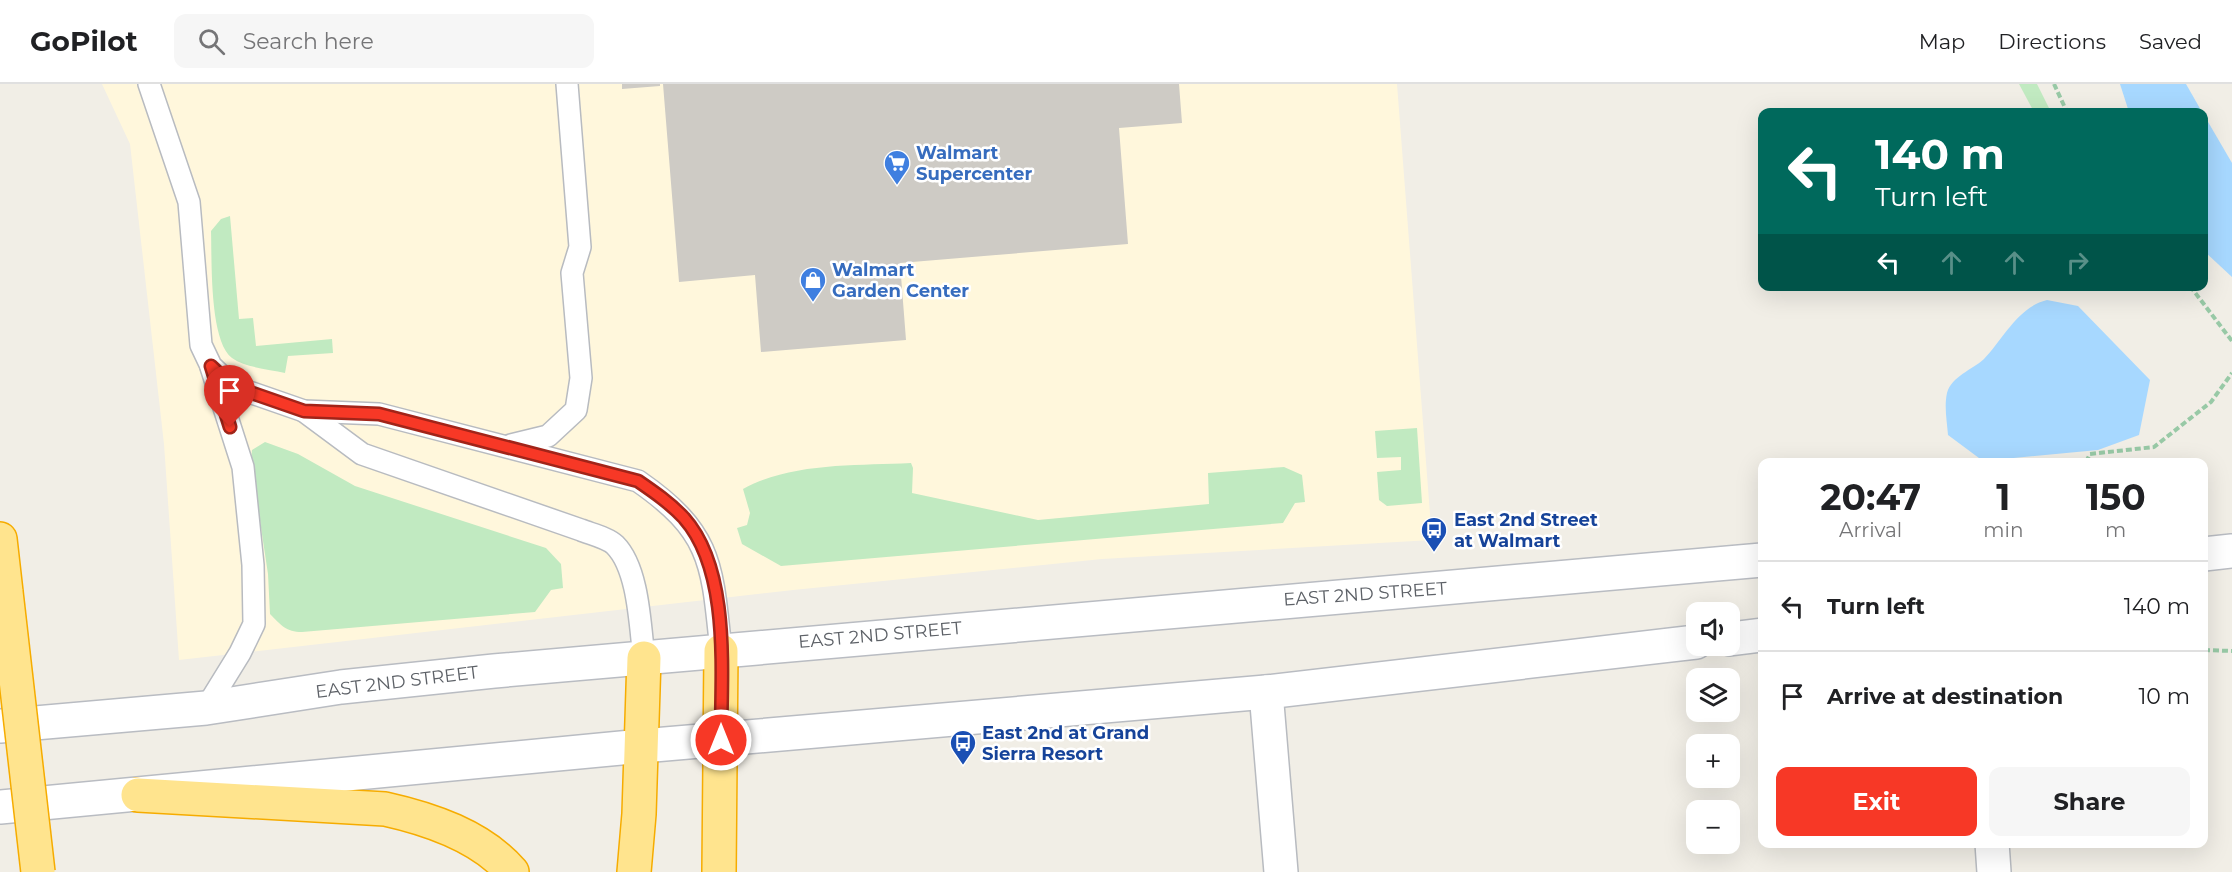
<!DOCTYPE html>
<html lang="en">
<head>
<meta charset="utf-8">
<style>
	body { margin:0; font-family:Montserrat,sans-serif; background:#f6f6f6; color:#202124; height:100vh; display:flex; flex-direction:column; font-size:22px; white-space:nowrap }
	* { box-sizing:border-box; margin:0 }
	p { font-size:20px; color:#757577 }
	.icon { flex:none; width:33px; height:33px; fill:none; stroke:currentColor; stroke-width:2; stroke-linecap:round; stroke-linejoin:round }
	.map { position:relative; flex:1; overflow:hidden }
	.sheet { position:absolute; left:1758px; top:374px; width:450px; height:390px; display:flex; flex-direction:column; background:#fff; border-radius:12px; box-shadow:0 6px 24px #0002 }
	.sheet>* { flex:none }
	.banner { position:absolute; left:1758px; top:24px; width:450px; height:183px; border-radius:12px; box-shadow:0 6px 24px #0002; background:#00695c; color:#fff; overflow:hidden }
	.controls { position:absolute; left:1686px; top:518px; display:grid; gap:12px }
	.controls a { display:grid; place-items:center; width:54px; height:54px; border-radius:12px; background:#fff; box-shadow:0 6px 24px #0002; font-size:30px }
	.pin { position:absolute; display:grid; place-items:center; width:51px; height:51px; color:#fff; margin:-62px -26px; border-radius:50% 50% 50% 0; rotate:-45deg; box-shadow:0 0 6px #0007 }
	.pin .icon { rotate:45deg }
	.me { position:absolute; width:66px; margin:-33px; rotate:0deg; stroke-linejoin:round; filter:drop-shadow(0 0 4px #0008) }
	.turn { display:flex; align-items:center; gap:21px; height:126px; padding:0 18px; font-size:27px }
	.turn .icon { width:78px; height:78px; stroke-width:2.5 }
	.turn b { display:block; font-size:42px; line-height:51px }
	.lanes { display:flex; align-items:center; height:57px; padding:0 18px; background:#0003; justify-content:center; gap:30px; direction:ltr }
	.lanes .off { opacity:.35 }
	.eta { display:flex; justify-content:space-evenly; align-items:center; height:102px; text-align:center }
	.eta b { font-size:36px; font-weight:700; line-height:42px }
	.cta { display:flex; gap:12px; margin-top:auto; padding:12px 18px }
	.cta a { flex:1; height:69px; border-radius:12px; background:#f73826; color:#fff; font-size:24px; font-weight:700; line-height:69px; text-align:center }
	.cta a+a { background:#f6f6f6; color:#202124 }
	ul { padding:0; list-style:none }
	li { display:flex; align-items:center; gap:18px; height:90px; padding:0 18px; border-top:2px solid #e0e0e0 }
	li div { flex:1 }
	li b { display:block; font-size:22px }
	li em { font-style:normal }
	header { display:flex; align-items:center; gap:36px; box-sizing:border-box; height:84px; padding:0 30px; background:#fff; border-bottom:2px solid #e0e0e0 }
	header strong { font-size:28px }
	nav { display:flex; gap:33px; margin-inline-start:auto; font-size:21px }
	.search { width:420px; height:54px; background:#f6f6f6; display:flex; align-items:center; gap:15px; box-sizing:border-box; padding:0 21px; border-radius:12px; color:#757577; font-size:22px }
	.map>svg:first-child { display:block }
	.commercial { fill:#fff7dc }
	.green { fill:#c1eac1 }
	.water { fill:#a7d8ff }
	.building { fill:#cecbc5 }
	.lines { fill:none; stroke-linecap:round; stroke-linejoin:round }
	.service-casing { stroke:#b8bbc0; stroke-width:24 }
	.minor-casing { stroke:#b8bbc0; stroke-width:36 }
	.secondary-casing { stroke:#b9bcc2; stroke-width:36 }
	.motorway-casing { stroke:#f6ac00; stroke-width:36 }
	.path { stroke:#98c9a6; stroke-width:4; stroke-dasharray:6 3; stroke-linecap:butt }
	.service { stroke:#fff; stroke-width:21 }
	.minor { stroke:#fff; stroke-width:33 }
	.secondary { stroke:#fff; stroke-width:33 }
	.motorway { stroke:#ffe48e; stroke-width:33 }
	.motorway-bridge-casing { stroke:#f6ac00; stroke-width:36; stroke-linecap:butt }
	.motorway-bridge { stroke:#ffe48e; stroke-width:33 }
	.route-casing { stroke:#a12419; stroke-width:15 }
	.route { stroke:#f73826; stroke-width:10 }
	.labels { text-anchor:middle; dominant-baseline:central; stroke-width:5; stroke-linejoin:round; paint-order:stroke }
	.shop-label { font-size:18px; font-weight:bold; fill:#366cbe; stroke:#fff; text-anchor:start }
	.transit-label { font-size:18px; font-weight:bold; fill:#164399; stroke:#fff; text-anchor:start }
	.street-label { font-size:18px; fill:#5d6167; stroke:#fff }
</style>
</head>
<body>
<header>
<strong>GoPilot</strong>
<div class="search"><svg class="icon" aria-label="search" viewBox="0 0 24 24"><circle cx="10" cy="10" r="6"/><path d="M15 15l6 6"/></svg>Search here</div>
<nav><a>Map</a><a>Directions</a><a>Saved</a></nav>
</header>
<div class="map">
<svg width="2232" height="788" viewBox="0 0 2232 788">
	<rect width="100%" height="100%" fill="#f1eee6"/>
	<!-- commercial -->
	<polygon class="commercial" points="102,0 1397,0 1432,456 1102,475 793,506 179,576 164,360 130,60"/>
	<!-- green -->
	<g class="green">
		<polygon points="2019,0 2037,0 2051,28 2034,28"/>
		<path d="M230 132 239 235 253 234 256 262 332 255 333 269 288 272 285 289C269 285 246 284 232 274 209 257 212 175 211 147L221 135Z"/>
		<polygon points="1417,344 1422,419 1387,422 1379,416 1377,388 1401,386 1401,373 1377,374 1375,347"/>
		<path d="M265 358 298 370 355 402 546 464 561 480 563 504 551 506 535 528 302 548C286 548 281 541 270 530L268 490 251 377 252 366Z"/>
		<path d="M911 379 913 384 912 409 1038 436 1209 420 1208 389 1284 383 1302 391 1305 418 1295 419 1283 439 781 482 742 460 737 444 747 441 750 429 743 405C793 378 855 382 911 379Z"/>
	</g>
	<!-- water -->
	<g class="water">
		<polygon points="2120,0 2186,0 2202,28 2129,28"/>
		<polygon points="2204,31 2232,79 2232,193 2204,167"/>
		<path d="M2047 216 2078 222 2150 296 2139 351 2098 366 1983 377 1948 351C1947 338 1944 322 1947 309 1952 292 1972 286 1984 275 2003 255 2018 223 2047 216Z"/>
	</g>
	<!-- building -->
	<g class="building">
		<polygon points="622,0 660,0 660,2 622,5"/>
		<polygon points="663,0 1179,0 1182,39 1119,44 1128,160 900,179 906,256 761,268 755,191 679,198"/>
	</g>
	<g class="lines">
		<!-- service casing -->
		<g class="service-casing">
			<g id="service">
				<path d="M149 0 189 118 201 261 211 282 232 302 304 327 379 330 638 397C713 449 712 481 721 567"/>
				<path d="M304 327 362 370 581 446C591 450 608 454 615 461 639 485 640 543 644 574"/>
				<polyline points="511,361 548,352 576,326 581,294 572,189 580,163 567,0"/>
				<polyline points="206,624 240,569 254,540 253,481 243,383 211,283"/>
			</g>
		</g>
		<!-- minor casing -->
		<g class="minor-casing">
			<g id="minor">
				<polyline points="1266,608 1281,788"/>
				<polyline points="1992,759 1994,788"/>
			</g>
		</g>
		<!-- secondary casing -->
		<g class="secondary-casing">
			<g id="secondary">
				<polyline points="2204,470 2232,467"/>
				<polyline points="1730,555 1762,551"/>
				<polyline points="0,642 206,624 341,603 494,587 1762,476"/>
				<polyline points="0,723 642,662 1266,608 1696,558"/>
			</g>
		</g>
		<!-- motorway casing -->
		<g class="motorway-casing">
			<g id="motorway">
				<polyline points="0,455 6,508"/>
				<path d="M138 711 385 725C430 735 481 752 512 788"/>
				<polyline points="634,788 639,730 644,574"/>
				<polyline points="719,788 721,567"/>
			</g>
		</g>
		<!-- path -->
		<g class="path">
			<polyline points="2054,0 2067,28"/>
			<polyline points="2190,202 2232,257"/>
			<polyline points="2086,378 2090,370 2154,363 2211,318 2232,289"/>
			<polyline points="2204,566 2232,567"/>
		</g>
		<!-- service -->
		<use href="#service" class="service"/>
		<!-- minor -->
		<use href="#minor" class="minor"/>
		<!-- secondary -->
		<use href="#secondary" class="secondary"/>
		<!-- motorway -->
		<use href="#motorway" class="motorway"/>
		<!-- motorway-bridge casing -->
		<g class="motorway-bridge-casing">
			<polyline id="motorway-bridge" points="6,508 38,788"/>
		</g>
		<!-- motorway-bridge -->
		<use href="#motorway-bridge" class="motorway-bridge"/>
	</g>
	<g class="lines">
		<!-- route casing -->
		<g class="route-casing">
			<path id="route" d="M230 343 211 282 232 302 304 327 379 330 638 397C654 408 670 419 684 434 731 487 721 590 721 656"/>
		</g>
		<!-- route -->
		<use href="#route" class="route"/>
	</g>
	<!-- icons -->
	<defs>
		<g id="supermarket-pin" transform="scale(1.35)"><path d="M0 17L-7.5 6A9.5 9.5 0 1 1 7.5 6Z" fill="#3f7fe0" stroke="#fff"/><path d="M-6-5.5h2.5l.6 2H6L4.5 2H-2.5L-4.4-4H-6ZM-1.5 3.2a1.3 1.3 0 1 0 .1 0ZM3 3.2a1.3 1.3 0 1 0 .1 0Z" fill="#fff"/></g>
		<g id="shop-pin" transform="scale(1.35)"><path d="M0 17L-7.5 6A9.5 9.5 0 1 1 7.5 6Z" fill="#3f7fe0" stroke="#fff"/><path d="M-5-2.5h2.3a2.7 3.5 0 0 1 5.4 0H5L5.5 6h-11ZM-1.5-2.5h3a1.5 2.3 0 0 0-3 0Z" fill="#fff"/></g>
		<g id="bus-pin" transform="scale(1.35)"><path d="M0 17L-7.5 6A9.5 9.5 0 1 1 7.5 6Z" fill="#1a4fb4" stroke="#fff"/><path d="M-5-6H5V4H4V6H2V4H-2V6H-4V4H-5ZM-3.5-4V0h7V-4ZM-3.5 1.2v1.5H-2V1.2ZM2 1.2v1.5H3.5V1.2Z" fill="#fff"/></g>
	</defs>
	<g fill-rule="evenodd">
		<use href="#supermarket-pin" x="897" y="79"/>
		<use href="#shop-pin" x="813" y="196"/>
		<use href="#bus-pin" x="1434" y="446"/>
		<use href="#bus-pin" x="963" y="659"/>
	</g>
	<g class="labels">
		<!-- shop labels -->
		<g class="shop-label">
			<text x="916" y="69">Walmart<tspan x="916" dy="21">Supercenter</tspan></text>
			<text x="832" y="186">Walmart<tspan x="832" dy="21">Garden Center</tspan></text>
		</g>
		<!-- transit labels -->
		<g class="transit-label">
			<text x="1454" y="436">East 2nd Street<tspan x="1454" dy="21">at Walmart</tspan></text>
			<text x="982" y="649">East 2nd at Grand<tspan x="982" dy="21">Sierra Resort</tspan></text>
		</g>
		<!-- street labels -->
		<g class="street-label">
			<text transform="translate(1365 510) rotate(-4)">EAST 2ND STREET</text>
			<text transform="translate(880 551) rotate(-5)">EAST 2ND STREET</text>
			<text transform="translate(397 598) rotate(-7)">EAST 2ND STREET</text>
		</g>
	</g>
</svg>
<div class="controls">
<a><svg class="icon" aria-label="sound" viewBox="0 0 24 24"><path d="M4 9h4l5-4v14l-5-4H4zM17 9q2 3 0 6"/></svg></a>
<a><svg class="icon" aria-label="layers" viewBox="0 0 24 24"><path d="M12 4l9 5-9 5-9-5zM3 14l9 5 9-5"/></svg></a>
<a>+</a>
<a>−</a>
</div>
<div class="pin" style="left:230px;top:343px;background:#d93025"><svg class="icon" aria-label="arrive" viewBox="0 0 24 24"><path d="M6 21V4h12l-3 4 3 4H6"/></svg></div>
<svg class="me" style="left:721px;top:656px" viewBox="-20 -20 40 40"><circle r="17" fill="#f73826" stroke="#fff" stroke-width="3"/><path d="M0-11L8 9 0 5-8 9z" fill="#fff"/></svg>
<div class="banner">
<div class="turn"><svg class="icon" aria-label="left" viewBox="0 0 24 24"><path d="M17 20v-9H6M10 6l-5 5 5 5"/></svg><div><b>140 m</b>Turn left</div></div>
<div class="lanes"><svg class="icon" aria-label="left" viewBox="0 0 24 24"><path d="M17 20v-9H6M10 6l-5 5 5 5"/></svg><svg class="icon off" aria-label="ahead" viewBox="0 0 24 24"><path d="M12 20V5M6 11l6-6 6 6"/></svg><svg class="icon off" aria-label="ahead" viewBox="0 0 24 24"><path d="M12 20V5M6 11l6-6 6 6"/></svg><svg class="icon off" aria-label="right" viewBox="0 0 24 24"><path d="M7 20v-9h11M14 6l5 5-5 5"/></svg></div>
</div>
<section class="sheet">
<div class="eta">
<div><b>20:47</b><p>Arrival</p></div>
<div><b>1</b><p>min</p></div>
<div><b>150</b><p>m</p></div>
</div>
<ul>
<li><svg class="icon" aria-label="left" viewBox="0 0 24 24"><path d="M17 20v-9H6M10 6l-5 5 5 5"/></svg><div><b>Turn left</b></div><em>140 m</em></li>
<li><svg class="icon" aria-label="arrive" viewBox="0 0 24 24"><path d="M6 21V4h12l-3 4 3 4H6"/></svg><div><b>Arrive at destination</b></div><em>10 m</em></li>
</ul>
<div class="cta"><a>Exit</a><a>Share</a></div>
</section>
</div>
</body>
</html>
